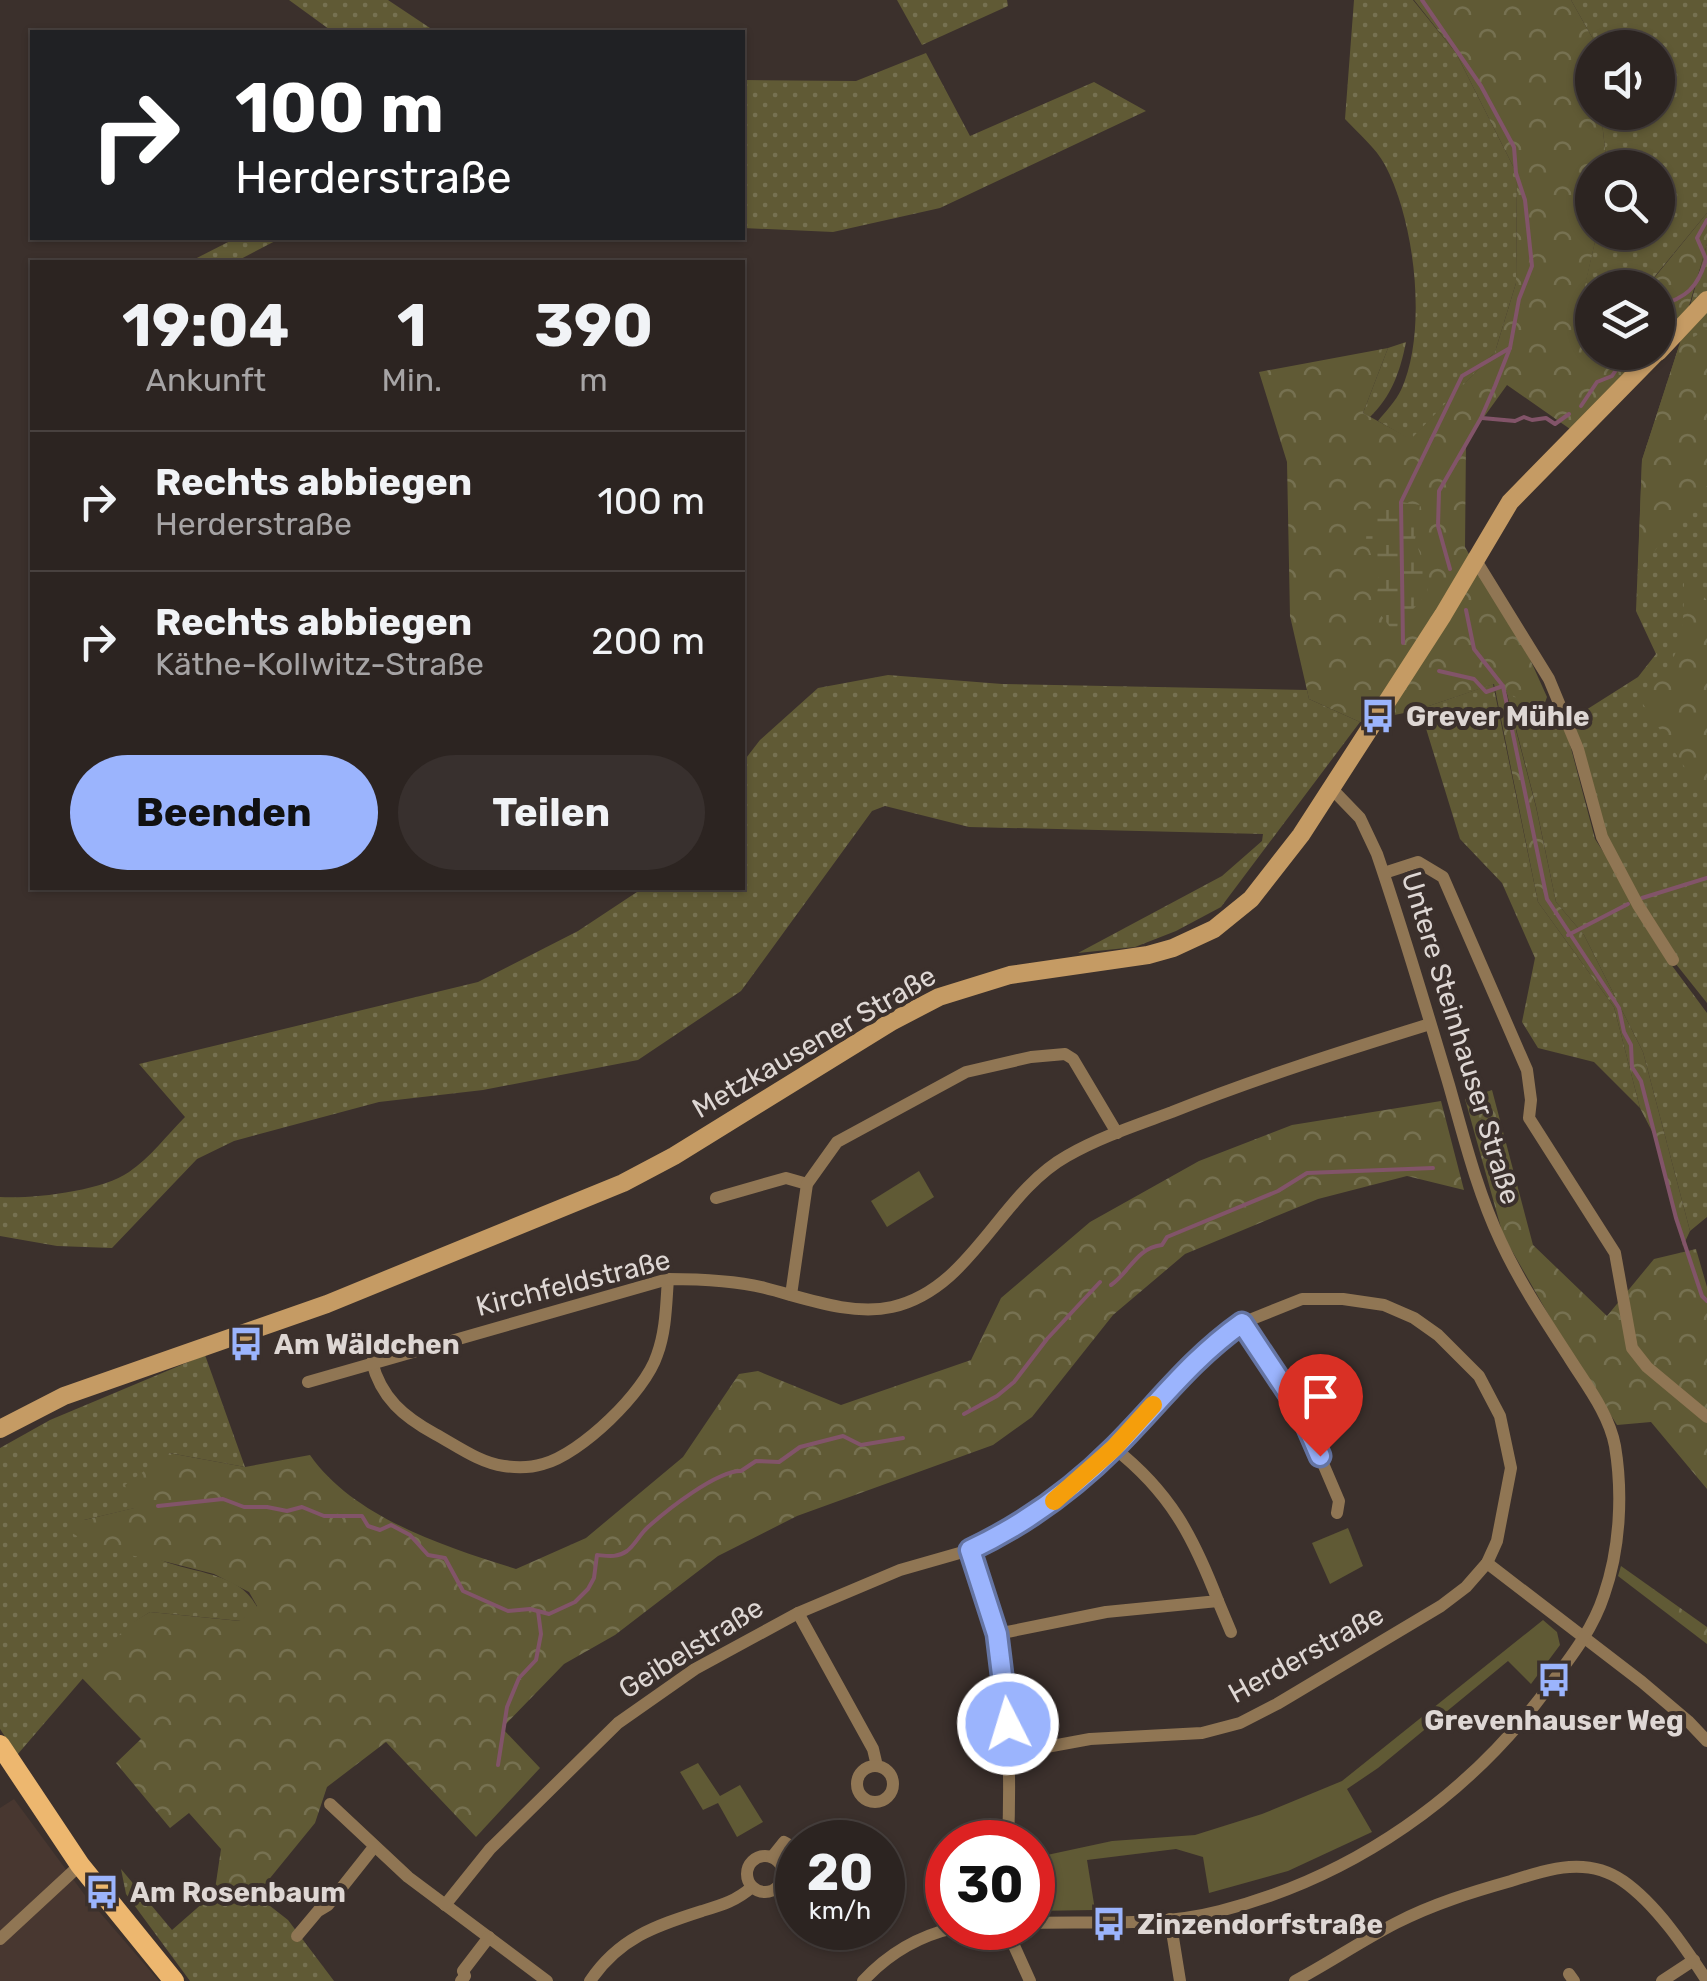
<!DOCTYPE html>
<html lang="de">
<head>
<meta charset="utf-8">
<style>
	body { margin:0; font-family:Rubik,sans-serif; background:#38302e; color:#f1f3f6; height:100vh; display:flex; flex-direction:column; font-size:38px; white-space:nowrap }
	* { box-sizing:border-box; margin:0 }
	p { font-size:32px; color:#a6a4a5 }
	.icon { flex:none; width:55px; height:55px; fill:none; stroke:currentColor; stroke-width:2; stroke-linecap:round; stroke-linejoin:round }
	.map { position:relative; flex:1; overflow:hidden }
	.sheet { position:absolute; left:30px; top:260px; width:715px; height:630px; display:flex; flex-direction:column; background:#2c2421; border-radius:0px; box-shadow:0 2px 8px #0004,0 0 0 2px #48413f }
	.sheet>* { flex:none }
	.top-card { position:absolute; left:30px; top:30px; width:715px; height:210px; border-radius:0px; box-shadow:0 2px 8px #0004,0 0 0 2px #48413f; background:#202124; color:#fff; overflow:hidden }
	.fabs { position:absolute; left:1575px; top:30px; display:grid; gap:20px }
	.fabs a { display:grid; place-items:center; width:100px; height:100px; border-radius:50%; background:#2c2421; box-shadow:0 2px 8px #0004,0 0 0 2px #48413f; font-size:50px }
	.speed { position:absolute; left:775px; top:1820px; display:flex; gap:20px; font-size:50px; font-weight:700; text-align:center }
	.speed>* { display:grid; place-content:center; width:130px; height:130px; border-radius:50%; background:#2c2421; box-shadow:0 2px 8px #0004,0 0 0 2px #48413f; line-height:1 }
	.speed small { font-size:25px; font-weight:400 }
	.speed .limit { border:15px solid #d22; background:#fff; color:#111 }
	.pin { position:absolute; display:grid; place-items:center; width:85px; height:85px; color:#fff; margin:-102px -42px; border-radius:50% 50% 50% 0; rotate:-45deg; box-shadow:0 0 10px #0007 }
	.pin .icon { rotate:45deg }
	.me { position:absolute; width:110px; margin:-55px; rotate:355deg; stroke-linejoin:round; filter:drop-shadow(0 0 8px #0008) }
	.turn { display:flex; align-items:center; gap:35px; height:210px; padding:0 40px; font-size:45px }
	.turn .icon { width:130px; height:130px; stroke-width:2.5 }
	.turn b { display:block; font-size:70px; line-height:85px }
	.eta { display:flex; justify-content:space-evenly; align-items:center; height:170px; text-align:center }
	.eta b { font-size:60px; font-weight:700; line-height:70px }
	.cta { display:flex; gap:20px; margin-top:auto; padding:20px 40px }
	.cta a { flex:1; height:115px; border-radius:60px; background:#9bb4fd; color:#111; font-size:40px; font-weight:700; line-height:115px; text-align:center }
	.cta a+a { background:#38302e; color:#f1f3f6 }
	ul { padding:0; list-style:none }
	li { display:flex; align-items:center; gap:30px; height:140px; padding:0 40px; border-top:2px solid #48413f }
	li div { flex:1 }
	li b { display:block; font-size:38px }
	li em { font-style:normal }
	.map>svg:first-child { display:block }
	.built { fill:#483730 }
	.grass { fill:url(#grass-dots) }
	.forest { fill:url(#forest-crowns) }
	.wetland { fill:url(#wetland-marsh) }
	.green { fill:#605a35 }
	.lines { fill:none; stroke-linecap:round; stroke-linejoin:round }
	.stream { stroke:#825469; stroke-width:4 }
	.street { stroke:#907654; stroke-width:12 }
	.secondary { stroke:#c59b64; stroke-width:18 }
	.primary { stroke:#edb76f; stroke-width:20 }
	.route-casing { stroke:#6575a4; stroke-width:25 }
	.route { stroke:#9bb4fd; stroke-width:18 }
	.slow { stroke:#f59e0b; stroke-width:18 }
	.labels { text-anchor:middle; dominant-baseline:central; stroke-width:8; stroke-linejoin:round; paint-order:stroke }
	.poi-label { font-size:28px; font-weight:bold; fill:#ded7d4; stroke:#3b302c; text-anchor:start }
	.street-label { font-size:28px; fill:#ded7d4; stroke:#3b302c }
</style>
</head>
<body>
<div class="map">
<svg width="1707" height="1981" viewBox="0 0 1707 1981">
	<defs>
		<pattern id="grass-dots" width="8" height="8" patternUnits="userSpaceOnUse" patternTransform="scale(2.5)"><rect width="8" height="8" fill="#605a35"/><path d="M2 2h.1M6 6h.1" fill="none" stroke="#767151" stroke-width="1.8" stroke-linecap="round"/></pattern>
		<pattern id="forest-crowns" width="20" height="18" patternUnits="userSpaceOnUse" patternTransform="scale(2.5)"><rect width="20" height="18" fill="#605a35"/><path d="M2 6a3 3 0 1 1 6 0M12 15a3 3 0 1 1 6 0" fill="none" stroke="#767151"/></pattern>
		<pattern id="wetland-marsh" width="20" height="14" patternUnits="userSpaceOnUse" patternTransform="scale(2.5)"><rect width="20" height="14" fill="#605a35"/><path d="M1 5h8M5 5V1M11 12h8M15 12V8" fill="none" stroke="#767151"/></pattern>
	</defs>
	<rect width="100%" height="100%" fill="#3b302c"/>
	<!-- built -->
	<polygon class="built" points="14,1799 84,1894 159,1981 0,1981 0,1808"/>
	<!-- grass -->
	<g class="grass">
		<polygon points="289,0 388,0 436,32 333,32"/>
		<polygon points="897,0 1007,0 1008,6 922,45"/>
		<path d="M1354 0H1413L1456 53 1517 174 1516 283 1495 352 1411 440 1378 421C1385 412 1396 401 1401 390 1428 332 1415 221 1385 165 1376 148 1358 133 1345 119Z"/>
		<polygon points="1571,0 1707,0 1707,213 1646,287 1592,288 1592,326 1575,327 1597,233 1658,232 1658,168 1607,167 1601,113 1658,112 1658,48 1594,47 1593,39"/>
		<polygon points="926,53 970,136 1094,82 1146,111 940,208 833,232 743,228 743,80 856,81"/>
		<polygon points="236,238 281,238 235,262 189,262"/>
		<polygon points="1707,244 1707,1003 1660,944 1656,944 1707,1013 1707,1217 1690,1231 1643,1052 1584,935 1556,902 1536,806 1506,690 1542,711 1563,718 1595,839 1604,853 1567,722 1638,677 1656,654 1636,611 1642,460 1679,346"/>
		<path d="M1406 342C1400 372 1392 395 1370 417L1363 413 1388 348Z"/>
		<path d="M888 675 1002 684 1307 690 1309 699 1360 722 1221 907 1176 931 1135 947 1078 953 1222 876 1262 841 1263 834 969 827 885 806 872 811 741 991 638 1060 483 1090 379 1102 234 1141 197 1159 112 1248 57 1246 0 1236V1197C33 1199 102 1191 129 1172 150 1158 167 1135 185 1117L139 1064 478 982 578 931 643 888H742L743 762 760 740 818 688Z"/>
		<polygon points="1493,684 1538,902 1614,1007 1640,1108 1594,1062 1538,1048 1522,1022 1535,958 1502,883 1460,839 1420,709"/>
		<path d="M205 1355 245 1467 169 1453 135 1508 84 1520C109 1533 135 1549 161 1560 195 1574 239 1572 257 1607L241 1621 150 1612 128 1626 17 1755 0 1729V1448L50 1420Z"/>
		<polygon points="121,1869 172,1930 212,1895 213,1902 235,1886 252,1898 256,1895 288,1920 334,1981 190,1981 126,1894"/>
	</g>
	<!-- forest -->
	<g class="forest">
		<polygon points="1414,0 1571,0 1593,39 1592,112 1601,113 1607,167 1592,168 1592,232 1597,233 1576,326 1592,326 1592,352 1647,353 1570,429 1507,385 1466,442 1465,547 1495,601 1516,628 1547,697 1542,711 1506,692 1536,807 1556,902 1584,935 1643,1052 1690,1231 1683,1246 1657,1141 1640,1108 1614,1007 1538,902 1494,684 1414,711 1360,722 1309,699 1290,616 1287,462 1259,372 1388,348 1363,413 1411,439 1495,352 1516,283 1517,174 1456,53"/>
		<polygon points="1707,213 1707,244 1687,313 1658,342 1658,288 1646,288"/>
		<path d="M1707 329V486C1684 514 1663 543 1638 570L1642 460 1679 346Z"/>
		<path d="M1684 579 1707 600V801L1641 701C1683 657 1684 638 1684 579Z"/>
		<polygon points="1492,1090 1533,1245 1607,1316 1654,1259 1696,1249 1707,1287 1707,1489 1651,1422 1617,1425 1556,1328 1503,1235 1465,1099"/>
		<path d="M1441 1101 1464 1190 1407 1176 1318 1199 1185 1254 1113 1315 1032 1417 993 1445 797 1516 718 1556 615 1635 564 1664 502 1728 540 1768 476 1837 386 1742 327 1787 315 1823 253 1899 235 1886 213 1903 221 1849 189 1813 170 1828 116 1763 141 1739 82 1678 128 1625 150 1612 240 1621 257 1606 249 1592 214 1574 163 1561 100 1550 72 1533 84 1520 134 1508 125 1485 169 1453 245 1467 310 1455C354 1518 446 1547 516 1569L586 1538 683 1457 739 1374 758 1371 841 1405 971 1360 1001 1298 1090 1222 1199 1161 1292 1125Z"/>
		<polygon points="1621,1566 1707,1627 1707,1644 1618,1576"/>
	</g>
	<!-- wetland -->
	<polygon class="wetland" points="1401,502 1420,505 1415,540 1429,578 1427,594 1393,631 1377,610 1373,596 1381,584 1366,540 1368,509"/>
	<!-- green -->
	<g class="green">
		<polygon points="919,1171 934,1197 887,1227 871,1201"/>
		<polygon points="1348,1528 1363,1566 1330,1584 1312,1543"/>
		<polygon points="1543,1620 1557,1632 1560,1645 1531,1684 1508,1661 1378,1768 1347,1789 1372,1832 1288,1871 1209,1893 1203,1857 1176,1849 1087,1860 1095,1910 1033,1911 1033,1858 1112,1841 1195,1835 1262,1814 1342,1781"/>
		<polygon points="698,1763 720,1796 740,1785 763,1822 737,1837 718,1803 703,1810 680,1772"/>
	</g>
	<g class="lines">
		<!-- stream -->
		<g class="stream">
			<polyline points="1422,0 1481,86 1514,147 1516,173 1525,200 1532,266 1519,299 1510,348 1495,386 1481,418 1439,491 1438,526 1450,569"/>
			<path d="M1658 306C1686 298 1698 288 1706 259L1697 238 1707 220"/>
			<polyline points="1581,406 1597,382 1612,376 1628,352"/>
			<polyline points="1482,418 1515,421 1524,417 1532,420 1546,418 1555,424 1569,414"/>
			<polyline points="1466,610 1474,649 1503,686 1547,899 1619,1008 1624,1032 1631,1045 1632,1067 1641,1081 1676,1218 1702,1296 1707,1301"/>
			<polyline points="1403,643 1401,502 1462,376 1510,348"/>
			<polyline points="1439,671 1474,679 1486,692 1503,686"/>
			<polyline points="1642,898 1707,878"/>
			<polyline points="1568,935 1628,904"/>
			<path d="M1111 1285C1130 1272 1136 1248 1162 1245L1167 1237 1278 1191 1307 1173 1433 1168"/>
			<polyline points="964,1414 997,1396 1014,1382 1047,1339 1100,1282"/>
			<path d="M158 1506 223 1499 244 1507H267L287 1511 302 1507 324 1516H362L368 1526 380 1530 391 1525 410 1535 428 1555 445 1558 463 1591 508 1611 530 1609 549 1614 575 1602 588 1589 594 1578 597 1555C608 1556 617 1558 627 1551 635 1545 640 1534 648 1527 667 1510 716 1471 741 1471L756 1461 779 1462 800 1447 843 1436 861 1445 903 1438"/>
			<polyline points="498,1765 507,1707 519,1678 536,1660 541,1634 538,1611"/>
		</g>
		<!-- street -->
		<g class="street">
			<polyline points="1475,559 1549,679 1578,749 1602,837 1638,905 1673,960"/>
			<polyline points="1384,873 1418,862 1443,877 1527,1070 1531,1100 1529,1118 1615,1253 1632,1348 1647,1367 1707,1417"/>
			<polyline points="716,1198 786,1178 807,1184"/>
			<polyline points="791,1295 807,1184 837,1142 966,1072 1031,1057 1065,1054 1073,1059 1117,1133"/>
			<polyline points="1242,1323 1301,1412 1339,1501 1337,1513"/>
			<path d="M372 1362C381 1398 404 1417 435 1434 457 1446 480 1463 504 1466 517 1468 530 1468 543 1464 581 1454 645 1392 657 1355 666 1331 666 1305 668 1279"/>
			<path d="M308 1382 668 1279C700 1279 733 1280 765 1288 805 1298 851 1316 892 1307 972 1289 999 1194 1067 1156 1100 1137 1137 1125 1172 1112 1257 1078 1343 1051 1430 1024"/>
			<path d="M970 1550C1007 1645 1012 1742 1008 1842"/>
			<polyline points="1487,1563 1642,1682 1688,1721 1707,1741"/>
			<polyline points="1218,1601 1231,1632"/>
			<polyline points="798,1613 873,1749 877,1766"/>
			<path d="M997 1634 1106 1612 1218 1601C1193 1536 1170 1492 1114 1448"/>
			<circle cx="875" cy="1784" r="18"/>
			<polyline points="330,1804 408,1877 547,1981"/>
			<circle cx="765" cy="1874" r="18"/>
			<polyline points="772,1857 784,1842 798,1850"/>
			<polyline points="445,1905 490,1849 618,1723 695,1669 798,1613 900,1570 970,1550 1031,1518 1114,1448 1200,1354 1242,1323 1302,1299 1343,1299 1384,1305 1414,1318 1438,1335 1479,1376 1500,1416 1511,1468 1497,1541 1487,1563 1466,1587 1441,1606 1277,1704 1240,1723 1202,1733 1090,1739 1009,1754"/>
			<polyline points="1170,1919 1180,1981"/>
			<path d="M1032 1923C1096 1921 1158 1927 1220 1911 1354 1877 1469 1796 1550 1685 1571 1657 1593 1629 1604 1595 1620 1549 1623 1494 1615 1446 1609 1414 1587 1386 1570 1359 1546 1322 1520 1283 1501 1242 1477 1191 1464 1138 1449 1085 1426 1008 1403 930 1377 854L1360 818 1332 789"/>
			<polyline points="1006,1928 1030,1981"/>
			<polyline points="297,1936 318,1911 328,1905 374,1847"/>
			<polyline points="0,1939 80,1865"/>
			<polyline points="1569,1974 1574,1981"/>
			<polyline points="461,1981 465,1976 463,1971 489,1937"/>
			<path d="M590 1981C619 1938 655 1926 702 1911 722 1905 736 1901 752 1887"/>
			<path d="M863 1981C888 1954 918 1936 954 1928"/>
			<path d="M1295 1981C1329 1963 1361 1941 1396 1923 1433 1904 1472 1892 1511 1881 1549 1869 1587 1856 1623 1881 1656 1904 1685 1947 1707 1981"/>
			<polyline points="1662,1981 1694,1960"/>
		</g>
		<!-- secondary -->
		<g class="secondary">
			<polyline points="1658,352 1707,300"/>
			<polyline points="0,1429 64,1396 327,1304 623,1183 674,1156 891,1022 939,997 1010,975 1148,955 1173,948 1214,929 1251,899 1301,835 1443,615 1510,502 1657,352"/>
		</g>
		<!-- primary -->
		<polyline class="primary" points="0,1745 80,1865 174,1981"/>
	</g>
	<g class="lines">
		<!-- route casing -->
		<g class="route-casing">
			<path id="route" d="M1008 1724 997 1634 970 1550C1025 1524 1072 1490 1115 1447 1159 1403 1190 1360 1242 1323L1301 1412 1320 1456"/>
		</g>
		<!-- route -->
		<use href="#route" class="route"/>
		<!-- slow -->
		<polyline class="slow" points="1054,1501 1114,1448 1153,1405"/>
	</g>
	<!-- icons -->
	<defs>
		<g id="bus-bare" transform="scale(2.7)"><path d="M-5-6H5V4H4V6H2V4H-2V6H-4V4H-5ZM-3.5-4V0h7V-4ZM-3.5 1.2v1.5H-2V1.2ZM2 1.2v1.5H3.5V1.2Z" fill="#9bb4fd" stroke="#3b302c" stroke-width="2.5" paint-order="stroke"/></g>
	</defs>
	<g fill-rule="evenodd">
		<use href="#bus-bare" x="1378" y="716"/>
		<use href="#bus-bare" x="246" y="1344"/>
		<use href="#bus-bare" x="1554" y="1680"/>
		<use href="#bus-bare" x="102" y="1892"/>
		<use href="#bus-bare" x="1109" y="1924"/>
	</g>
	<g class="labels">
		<!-- poi labels -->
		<g class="poi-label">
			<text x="1406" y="716">Grever Mühle</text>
			<text x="274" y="1344">Am Wäldchen</text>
			<text x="1554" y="1720" text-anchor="middle">Grevenhauser Weg</text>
			<text x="130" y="1892">Am Rosenbaum</text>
			<text x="1137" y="1924">Zinzendorfstraße</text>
		</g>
		<!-- street labels -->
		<g class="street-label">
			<text transform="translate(1461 1038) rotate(73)">Untere Steinhauser Straße</text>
			<text transform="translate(814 1042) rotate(-30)">Metzkausener Straße</text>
			<text transform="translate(573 1283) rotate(-14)">Kirchfeldstraße</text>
			<text transform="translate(691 1648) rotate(-32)">Geibelstraße</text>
			<text transform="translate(1306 1654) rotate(-29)">Herderstraße</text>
		</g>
	</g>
</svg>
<div class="fabs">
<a><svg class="icon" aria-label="sound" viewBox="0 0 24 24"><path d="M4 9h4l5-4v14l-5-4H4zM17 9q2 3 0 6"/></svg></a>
<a><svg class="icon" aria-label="search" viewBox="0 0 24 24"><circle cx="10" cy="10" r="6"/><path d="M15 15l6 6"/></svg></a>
<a><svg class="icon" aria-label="layers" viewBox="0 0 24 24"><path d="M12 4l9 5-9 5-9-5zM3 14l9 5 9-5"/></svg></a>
</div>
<div class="speed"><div>20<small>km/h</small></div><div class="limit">30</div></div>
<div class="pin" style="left:1320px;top:1456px;background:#d93025"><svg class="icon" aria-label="arrive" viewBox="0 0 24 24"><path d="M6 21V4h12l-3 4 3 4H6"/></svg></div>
<svg class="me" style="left:1008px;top:1724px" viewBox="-20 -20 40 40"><circle r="17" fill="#9bb4fd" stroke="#fff" stroke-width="3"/><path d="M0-11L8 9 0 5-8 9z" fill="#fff"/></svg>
<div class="top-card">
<div class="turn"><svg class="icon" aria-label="right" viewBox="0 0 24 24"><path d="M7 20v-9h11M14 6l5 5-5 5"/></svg><div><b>100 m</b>Herderstraße</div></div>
</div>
<section class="sheet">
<div class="eta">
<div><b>19:04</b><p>Ankunft</p></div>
<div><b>1</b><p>Min.</p></div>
<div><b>390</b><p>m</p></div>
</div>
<ul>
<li><svg class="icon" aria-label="right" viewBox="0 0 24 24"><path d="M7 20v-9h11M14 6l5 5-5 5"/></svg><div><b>Rechts abbiegen</b><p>Herderstraße</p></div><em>100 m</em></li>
<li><svg class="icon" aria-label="right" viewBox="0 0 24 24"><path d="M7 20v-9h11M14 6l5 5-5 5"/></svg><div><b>Rechts abbiegen</b><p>Käthe-Kollwitz-Straße</p></div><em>200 m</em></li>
</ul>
<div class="cta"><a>Beenden</a><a>Teilen</a></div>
</section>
</div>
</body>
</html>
